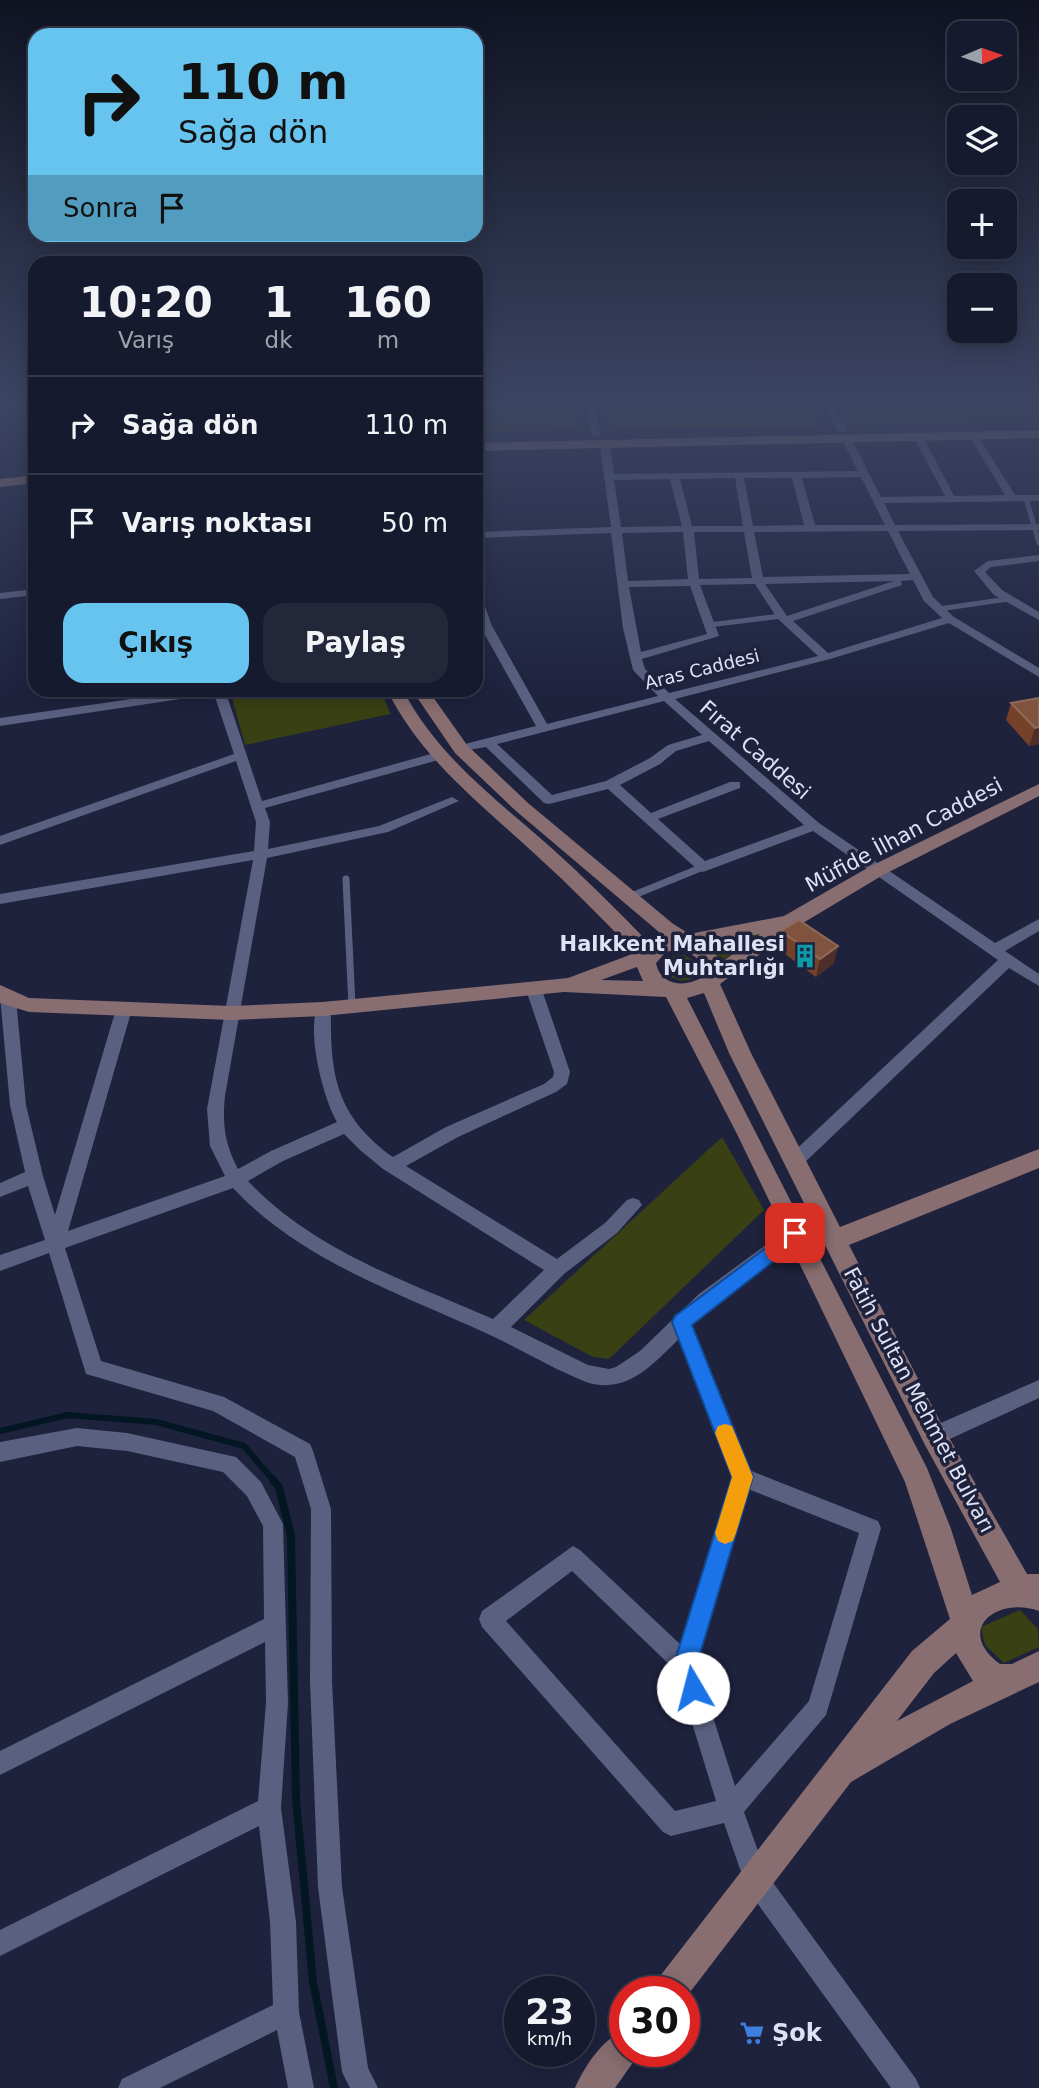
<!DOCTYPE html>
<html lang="tr">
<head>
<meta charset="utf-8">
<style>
	body { margin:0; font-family:"DejaVu Sans",sans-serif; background:#23273a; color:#f1f3f6; height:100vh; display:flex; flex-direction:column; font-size:26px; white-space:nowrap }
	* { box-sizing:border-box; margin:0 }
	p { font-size:23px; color:#9ea1aa }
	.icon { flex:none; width:38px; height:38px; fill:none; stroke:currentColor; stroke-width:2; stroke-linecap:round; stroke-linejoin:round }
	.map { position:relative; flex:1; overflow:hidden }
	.sheet { position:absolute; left:28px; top:256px; width:455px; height:441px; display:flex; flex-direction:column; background:#161a2e; border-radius:21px; box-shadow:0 4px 18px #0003,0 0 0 2px #35384a }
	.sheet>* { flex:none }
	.banner { position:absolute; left:28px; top:28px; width:455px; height:214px; border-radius:21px; box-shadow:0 4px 18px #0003,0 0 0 2px #35384a; background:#66c4ef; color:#111; overflow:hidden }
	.needle { width:46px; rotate:88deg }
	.controls { position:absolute; left:947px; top:21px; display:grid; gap:14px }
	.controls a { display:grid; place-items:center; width:70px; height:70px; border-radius:14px; background:#161a2e; box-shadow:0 4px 18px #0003,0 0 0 2px #35384a; font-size:35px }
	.speed { position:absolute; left:504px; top:1976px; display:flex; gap:14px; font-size:35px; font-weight:700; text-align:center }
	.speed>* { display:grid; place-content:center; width:91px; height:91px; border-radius:50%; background:#161a2e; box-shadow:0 4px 18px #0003,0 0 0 2px #35384a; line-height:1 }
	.speed small { font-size:18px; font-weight:400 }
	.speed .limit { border:10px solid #d22; background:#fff; color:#111 }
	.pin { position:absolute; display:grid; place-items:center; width:60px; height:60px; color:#fff; margin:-30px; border-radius:14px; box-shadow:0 4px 10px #0006 }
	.me { position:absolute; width:77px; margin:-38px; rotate:352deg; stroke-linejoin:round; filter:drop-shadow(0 0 5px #0008) }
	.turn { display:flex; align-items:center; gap:24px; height:147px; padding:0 35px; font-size:32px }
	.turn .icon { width:91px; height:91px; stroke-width:2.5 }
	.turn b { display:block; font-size:49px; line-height:60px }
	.then { display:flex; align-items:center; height:66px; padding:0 35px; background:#0003; gap:14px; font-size:26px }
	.eta { display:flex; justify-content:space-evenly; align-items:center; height:119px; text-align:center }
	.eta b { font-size:42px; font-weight:700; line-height:49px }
	.action { display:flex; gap:14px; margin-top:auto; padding:14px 35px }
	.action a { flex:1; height:80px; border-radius:21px; background:#66c4ef; color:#111; font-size:28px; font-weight:700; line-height:80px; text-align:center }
	.action a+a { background:#23273a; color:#f1f3f6 }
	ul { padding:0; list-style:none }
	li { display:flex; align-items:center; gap:21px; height:98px; padding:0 35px; border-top:2px solid #35384a }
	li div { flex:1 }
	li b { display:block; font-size:26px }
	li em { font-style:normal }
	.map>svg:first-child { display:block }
	.green { fill:#394014 }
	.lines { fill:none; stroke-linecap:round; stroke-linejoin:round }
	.stream-far1 { stroke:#031722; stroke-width:6 }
	.stream { stroke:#031722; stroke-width:8 }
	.lane-far1 { stroke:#5a607f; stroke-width:5 }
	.lane { stroke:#5a607f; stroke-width:7 }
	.street { fill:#5a607f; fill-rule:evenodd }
	.secondary { fill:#896e71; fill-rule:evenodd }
	.wall { fill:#754229 }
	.shaded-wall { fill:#4d2e28 }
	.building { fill:#80533f; stroke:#8f6a5b; stroke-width:2 }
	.route { fill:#1a73e8; stroke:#114b97; stroke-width:2 }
	.slow { fill:#f59e0b }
	.labels { text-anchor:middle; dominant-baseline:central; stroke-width:7; stroke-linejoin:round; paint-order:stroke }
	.far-street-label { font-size:18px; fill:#dee2f4; stroke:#1e223d }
	.street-label { font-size:21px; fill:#dee2f4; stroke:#1e223d }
	.poi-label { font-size:21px; font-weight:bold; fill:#dee2f4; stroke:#1e223d; text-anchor:end }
	.near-poi-label { font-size:24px; font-weight:bold; fill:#dee2f4; stroke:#1e223d; text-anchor:start }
</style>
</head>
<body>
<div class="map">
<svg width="1039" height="2088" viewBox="0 0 1039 2088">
	<rect width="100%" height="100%" fill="#1e223d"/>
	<!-- green -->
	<g class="green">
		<polygon points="476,403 575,403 580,429 476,432"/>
		<polygon points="811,403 823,426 606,430 600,407"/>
		<polygon points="835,403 1039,403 1039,421 856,426 848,425"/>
		<polygon points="257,690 380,690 391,714 245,745 231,694"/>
		<polygon points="770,931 721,961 708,948"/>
		<path d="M684 955 698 963 699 975C687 984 673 982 664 970L665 962 673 956Z"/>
		<polygon points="722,1137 764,1210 609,1359 593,1357 524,1320"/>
		<polygon points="1020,1610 1038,1629 1039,1647 1004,1663 985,1645 981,1627"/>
	</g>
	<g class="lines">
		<!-- stream-far1 -->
		<polyline class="stream-far1" points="0,1431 68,1415 156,1422 244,1446 275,1482"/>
		<!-- stream -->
		<polyline class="stream" points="273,1480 279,1487 291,1536 296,1799 313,1982 334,2088"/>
		<!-- lane-far1 -->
		<g class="lane-far1">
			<polyline points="1026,498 1039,543"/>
			<polyline points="939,609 1008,599"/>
			<polyline points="709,625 781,616"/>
		</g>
		<!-- lane -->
		<g class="lane">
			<polyline points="346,879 352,1006"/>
			<polyline points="629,897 703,867"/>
		</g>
		<!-- street -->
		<g class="street">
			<polygon points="629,403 625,406 594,407 601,435 593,437 585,403"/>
			<polygon points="823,403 831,403 847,430 845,432 839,432"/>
			<path d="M971 434H977L1015 495H1039V501L884 503 895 525 1039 524V530L898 531 933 597 954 617 1039 668V677L949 623 830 659 675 699 819 823 995 943 1039 919V931L1005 951 1039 974V986L1009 968 801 1166 795 1168 789 1166 787 1161 789 1156 998 960 813 831 703 872 698 870 608 789 549 804 544 803 486 747 457 752V746L536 726 480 626 476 614V595L482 598 492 626 547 724 658 696 633 670 623 628 611 533 476 538V532L611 527 600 445 605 442 610 445 614 474 858 471 842 440 847 437 852 440 881 497 945 496 914 438 919 435 924 438 954 496 1005 495 969 436ZM861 477 885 525H815L802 478ZM735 478 743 526H692L680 479ZM744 478H792L804 525 753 526ZM670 479 682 526 621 527 614 480ZM888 531 910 574 763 577 754 532ZM683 532 688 579 628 581 622 533ZM694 532H744L752 578 699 579ZM913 580 924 601 942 618 828 653 793 621 902 585 901 581ZM894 581 787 616 765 584ZM755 584 777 618 818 656 669 693 645 669 642 659 719 636 700 585ZM690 586 707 634 641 652 629 587ZM664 701 702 735 668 745 650 758 606 781 552 795 497 744ZM709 741 804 825 705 861 658 819 740 788V782H730L651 813 620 785 660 764 676 751Z"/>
			<polygon points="1039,555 1039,561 991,567 985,572 1002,590 1039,612 1039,620 994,595 974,571 988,561"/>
			<polygon points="35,589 35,595 0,599 0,593"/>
			<path d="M193 690H225L262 801 438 752 444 756 442 759 265 808 270 822 268 849 379 826 452 797 459 801 388 832 267 858 225 1096C222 1125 225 1144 238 1169L271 1151 337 1122C323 1098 306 1031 318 1005L323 1003 331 1009C330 1075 336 1116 393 1157L446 1127 544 1084 553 1077 554 1072 525 987 533 982 541 987 570 1072 567 1084 556 1092 458 1137 406 1166 557 1259 605 1223 627 1200 633 1198 639 1200 642 1205 617 1233 564 1274 511 1327 588 1365 609 1369 616 1367 640 1351 699 1294 789 1228 795 1226 801 1228 804 1233 801 1238 723 1297 692 1325 749 1470 878 1521 881 1528 826 1715 744 1812 766 1873 916 2079 920 2088H891L747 1889 724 1823 671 1836 663 1832 482 1627 479 1619 482 1611 573 1546 580 1550 680 1644 732 1477 679 1339C652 1365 627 1395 586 1382 553 1369 522 1350 490 1335 400 1293 302 1262 233 1188L65 1248 101 1361 224 1397 310 1444 313 1451 331 1509 332 1681 342 1887 368 2068 378 2088H350L342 2072 318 1887 310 1681 311 1509 295 1457 213 1411 86 1374 49 1253 0 1271V1255L45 1240 28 1186 0 1197V1183L25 1172 10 1105 0 996 8 993 16 999 26 1105 43 1176 55 1215 116 1009 124 1003 132 1009 68 1231 225 1176 210 1146 207 1109 253 860 0 904V894L254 851 256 822 236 761 0 845V836L234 754 214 694 0 726V718ZM344 1134 360 1150 383 1169 544 1270 493 1319C408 1282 313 1250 248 1181L283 1161ZM748 1489 859 1533 809 1701 735 1786 696 1664ZM572 1571 676 1671 716 1801 675 1811 506 1621Z"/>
			<polygon points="1039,1380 1039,1398 941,1443 934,1445 927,1443 924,1436 927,1429"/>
			<polygon points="77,1428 127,1433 236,1457 261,1482 283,1524 288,1703 281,1808 296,1922 299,2012 314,2088 288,2088 277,2030 160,2088 118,2088 122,2079 273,2005 270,1922 259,1826 0,1956 0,1930 258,1801 266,1703 265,1642 0,1775 0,1751 264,1619 263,1526 247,1496 223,1472 127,1451 77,1446 0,1462 0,1442"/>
		</g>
		<!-- secondary -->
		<g class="secondary">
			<polygon points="1039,430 1039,438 476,451 476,443"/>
			<polygon points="35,475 35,483 0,487 0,479"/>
			<path d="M387 690H403C437 755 492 796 547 844 583 876 617 910 650 944L666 938 516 811 455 753 412 690H428L467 745 528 803 672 923 689 934 784 916 869 867 1039 784V796L883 875 798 926 720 984 751 1053 840 1227 1039 1149V1168L849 1245 943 1427 1027 1574H1039V1611C997 1596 954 1630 1000 1664H1012L1039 1651V1682L950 1724 851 1782 684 2000V1992H652L657 1980 912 1651 950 1619 905 1482 737 1134 666 997 564 992 323 1016 231 1020 29 1012 0 1003V985L29 998 231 1006 323 1002 568 978 635 953C603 919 570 886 536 855 480 803 422 760 387 690ZM760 934 722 962 706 944ZM684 948 704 964 701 978C684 988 660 985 656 963L666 952ZM637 967 643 981 601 980ZM704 993 729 1053 925 1445 1000 1582 972 1595 951 1529 927 1468 687 998ZM956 1653 973 1681 897 1721 934 1673Z"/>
			<path d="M625 2030V2051H641L615 2088H575C584 2067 603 2038 625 2030Z"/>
		</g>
	</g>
	<!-- wall -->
	<g class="wall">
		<polygon points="1039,698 1039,744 1029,746 1006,720 1011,703"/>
		<polygon points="781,931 838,946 833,964 816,977 777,948"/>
	</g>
	<!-- shaded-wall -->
	<g class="shaded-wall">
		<polygon points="1039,727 1039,744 1029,746 1035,728"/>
		<polygon points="838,946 833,964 816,977 820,959"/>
	</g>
	<!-- building -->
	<g class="building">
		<polygon points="1039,698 1039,727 1035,728 1011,703"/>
		<polygon points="799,920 838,946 820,959 781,931"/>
	</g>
	<!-- sky -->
	<linearGradient id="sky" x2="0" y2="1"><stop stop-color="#101322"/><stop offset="0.58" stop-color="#3b4462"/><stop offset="1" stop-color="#3b4462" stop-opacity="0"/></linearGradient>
	<rect width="1039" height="695" fill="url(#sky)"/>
	<!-- route -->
	<polygon class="route" points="795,1226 802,1228 804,1233 802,1239 692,1325 753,1477 697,1664 704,1688 701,1696 693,1699 685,1696 674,1664 732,1477 672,1322 675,1316"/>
	<!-- slow -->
	<polygon class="slow" points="725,1424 732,1426 753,1477 736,1533 733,1541 725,1544 718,1541 715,1533 732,1477 715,1433 718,1426"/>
	<!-- icons -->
	<defs>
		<g id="building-bare" transform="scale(1.89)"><path d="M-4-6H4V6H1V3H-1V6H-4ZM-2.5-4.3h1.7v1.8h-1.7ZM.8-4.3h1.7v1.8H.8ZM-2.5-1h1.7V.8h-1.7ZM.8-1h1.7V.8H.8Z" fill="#0f9aa8" stroke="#1e223d" stroke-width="2.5" paint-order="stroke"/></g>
		<g id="supermarket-bare" transform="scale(1.89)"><path d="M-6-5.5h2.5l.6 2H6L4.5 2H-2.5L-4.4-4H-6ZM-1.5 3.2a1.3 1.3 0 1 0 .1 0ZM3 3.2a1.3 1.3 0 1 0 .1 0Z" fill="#3f7fe0" stroke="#1e223d" stroke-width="2.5" paint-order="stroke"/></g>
	</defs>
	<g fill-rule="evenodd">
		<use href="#building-bare" x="805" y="956"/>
		<use href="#supermarket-bare" x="752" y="2033"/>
	</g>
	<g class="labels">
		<!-- far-street labels -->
		<g class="far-street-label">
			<text transform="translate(702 669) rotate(-14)">Aras Caddesi</text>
		</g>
		<!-- street labels -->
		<g class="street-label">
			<text transform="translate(755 750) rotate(41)">Fırat Caddesi</text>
			<text transform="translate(904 835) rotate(-28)">Müfide İlhan Caddesi</text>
			<text transform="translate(919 1400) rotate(62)">Fatih Sultan Mehmet Bulvarı</text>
		</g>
		<!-- poi labels -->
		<g class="poi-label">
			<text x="785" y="944">Halkkent Mahallesi<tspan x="785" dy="24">Muhtarlığı</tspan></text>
		</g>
		<!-- near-poi labels -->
		<g class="near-poi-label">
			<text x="772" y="2033">Şok</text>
		</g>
	</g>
</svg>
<div class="controls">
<a><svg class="needle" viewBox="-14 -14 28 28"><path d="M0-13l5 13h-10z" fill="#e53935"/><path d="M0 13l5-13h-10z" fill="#9ea1aa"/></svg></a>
<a><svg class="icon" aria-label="layers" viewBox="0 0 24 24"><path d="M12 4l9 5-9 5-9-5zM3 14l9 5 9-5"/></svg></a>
<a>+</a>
<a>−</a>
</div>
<div class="speed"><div>23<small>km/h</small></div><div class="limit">30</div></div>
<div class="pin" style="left:795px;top:1233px;background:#d93025"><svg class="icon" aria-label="arrive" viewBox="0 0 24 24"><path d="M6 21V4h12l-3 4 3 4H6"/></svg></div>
<svg class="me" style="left:693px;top:1688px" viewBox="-20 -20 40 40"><circle r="19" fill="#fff"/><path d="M0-13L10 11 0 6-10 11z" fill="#1a73e8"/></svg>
<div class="banner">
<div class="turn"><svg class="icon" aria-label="right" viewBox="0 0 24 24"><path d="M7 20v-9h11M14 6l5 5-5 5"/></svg><div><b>110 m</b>Sağa dön</div></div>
<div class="then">Sonra<svg class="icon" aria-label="arrive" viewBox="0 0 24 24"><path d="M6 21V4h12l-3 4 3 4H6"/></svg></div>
</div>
<section class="sheet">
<div class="eta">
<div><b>10:20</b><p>Varış</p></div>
<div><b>1</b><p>dk</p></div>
<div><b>160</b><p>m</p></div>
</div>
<ul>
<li><svg class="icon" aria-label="right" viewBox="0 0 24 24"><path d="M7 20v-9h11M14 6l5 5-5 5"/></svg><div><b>Sağa dön</b></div><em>110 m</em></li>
<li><svg class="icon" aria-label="arrive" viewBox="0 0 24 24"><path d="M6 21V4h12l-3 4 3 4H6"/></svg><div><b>Varış noktası</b></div><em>50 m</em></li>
</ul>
<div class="action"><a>Çıkış</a><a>Paylaş</a></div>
</section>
</div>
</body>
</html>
